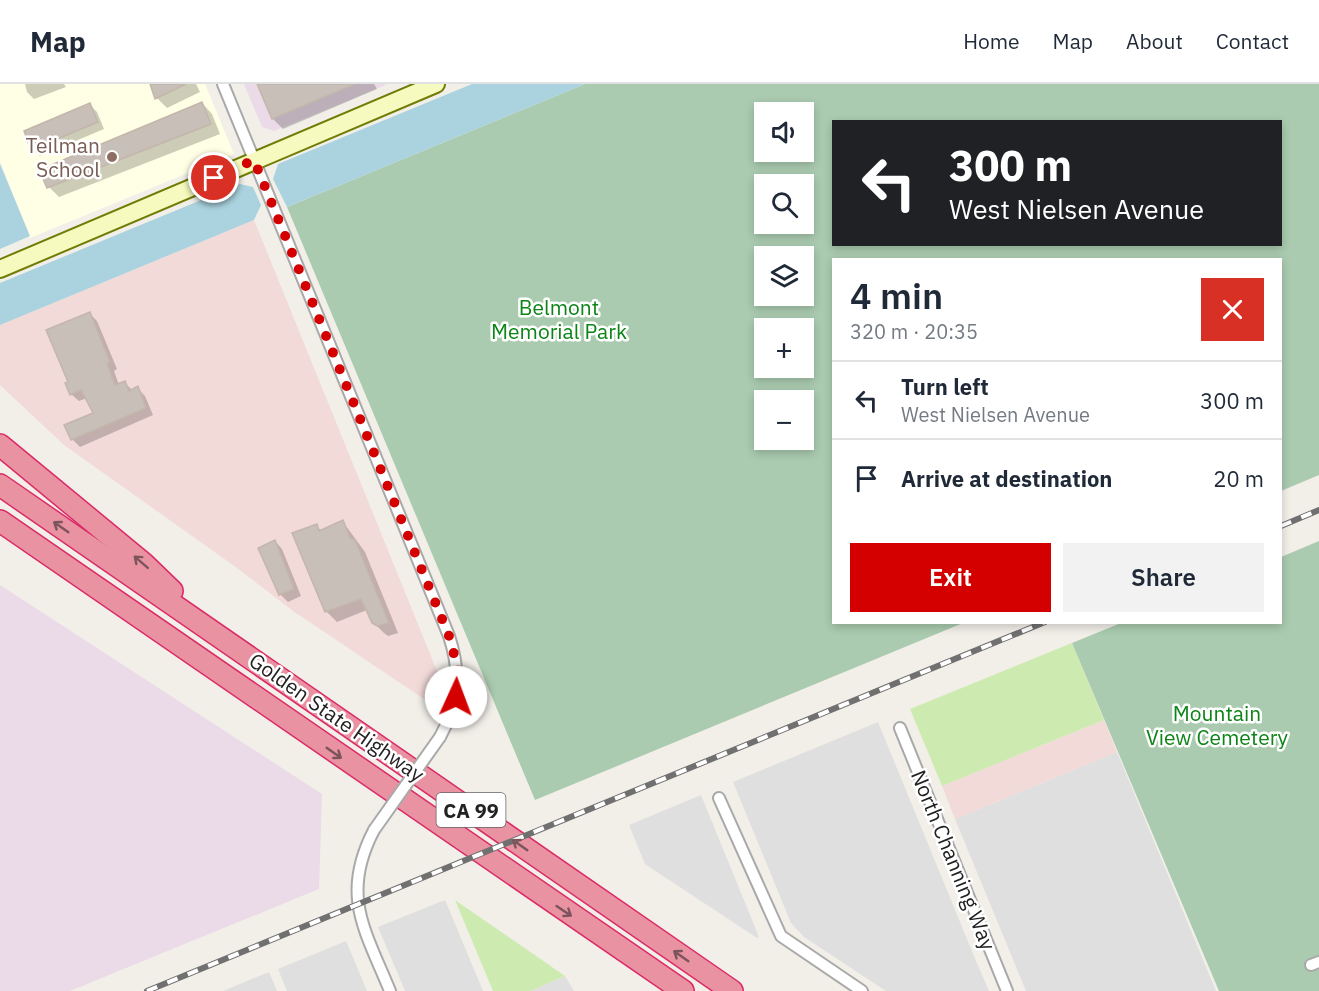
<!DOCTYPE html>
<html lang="en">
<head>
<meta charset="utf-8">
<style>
	body { margin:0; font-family:"IBM Plex Sans",sans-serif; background:#f2f2f3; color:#1f2937; height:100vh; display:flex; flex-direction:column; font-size:22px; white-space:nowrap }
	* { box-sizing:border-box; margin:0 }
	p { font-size:20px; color:#747a83 }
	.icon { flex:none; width:33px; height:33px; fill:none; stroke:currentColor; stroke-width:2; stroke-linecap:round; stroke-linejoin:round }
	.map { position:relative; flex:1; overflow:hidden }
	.sheet { position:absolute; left:832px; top:174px; width:450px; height:366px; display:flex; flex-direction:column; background:#fff; border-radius:0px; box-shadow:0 3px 9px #0003 }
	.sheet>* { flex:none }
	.hud { position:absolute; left:832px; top:36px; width:450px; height:126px; border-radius:0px; box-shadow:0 3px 9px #0003; background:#202124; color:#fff; overflow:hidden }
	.buttons { position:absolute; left:754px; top:18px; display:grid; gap:12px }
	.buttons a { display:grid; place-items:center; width:60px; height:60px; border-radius:0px; background:#fff; box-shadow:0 3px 9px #0003; font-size:30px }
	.pin { position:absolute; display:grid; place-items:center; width:51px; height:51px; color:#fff; margin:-26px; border:3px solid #fff; border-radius:50%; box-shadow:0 2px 6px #0007 }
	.me { position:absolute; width:66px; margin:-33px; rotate:2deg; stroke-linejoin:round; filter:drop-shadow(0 0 4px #0008) }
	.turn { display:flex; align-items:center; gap:21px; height:126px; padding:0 18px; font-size:27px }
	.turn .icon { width:78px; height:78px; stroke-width:2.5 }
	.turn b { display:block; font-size:42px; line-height:51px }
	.round { display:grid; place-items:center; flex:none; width:63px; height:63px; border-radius:0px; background:#f2f2f3 }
	.summary { display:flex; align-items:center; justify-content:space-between; height:102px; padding:0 18px }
	h1 { font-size:36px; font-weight:600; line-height:45px }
	.button { display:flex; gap:12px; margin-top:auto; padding:12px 18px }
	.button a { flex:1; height:69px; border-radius:0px; background:#d40000; color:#fff; font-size:24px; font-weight:600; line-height:69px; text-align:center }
	.button a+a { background:#f2f2f3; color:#1f2937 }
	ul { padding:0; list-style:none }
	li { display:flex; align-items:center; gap:18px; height:78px; padding:0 18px; border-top:2px solid #e0e1e3 }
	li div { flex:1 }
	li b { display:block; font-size:22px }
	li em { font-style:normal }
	header { display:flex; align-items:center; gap:36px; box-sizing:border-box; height:84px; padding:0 30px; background:#fff; border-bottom:2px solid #e0e1e3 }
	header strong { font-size:28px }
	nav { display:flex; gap:33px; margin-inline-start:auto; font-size:21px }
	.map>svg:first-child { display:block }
	.residential { fill:#e0dfdf }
	.commercial { fill:#f2dad9 }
	.industrial { fill:#ebdbe8 }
	.education { fill:#ffffe5 }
	.grass { fill:#cdebb0 }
	.cemetery { fill:#aacbaf; fill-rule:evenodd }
	.water { fill:#aad3df }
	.shadow { fill:#0003 }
	.building { fill:#c7bfb8; stroke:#c4b6ab; stroke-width:1.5 }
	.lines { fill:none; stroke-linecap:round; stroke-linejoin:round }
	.street-casing { stroke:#a9a9a9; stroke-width:14 }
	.secondary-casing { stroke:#707d05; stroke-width:20 }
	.highway-casing { stroke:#dc2a67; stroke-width:24 }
	.street { stroke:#fff; stroke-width:10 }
	.secondary { stroke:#f7fabf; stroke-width:16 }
	.highway { stroke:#e892a2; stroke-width:21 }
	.rail-casing { stroke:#707070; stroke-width:6 }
	.rail { stroke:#fff; stroke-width:4; stroke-dasharray:11; stroke-linecap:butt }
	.street-bridge-casing { stroke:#a9a9a9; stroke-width:14; stroke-linecap:butt }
	.street-bridge { stroke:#fff; stroke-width:10 }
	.oneway { stroke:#7b545c }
	.route { stroke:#d40000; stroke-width:10; stroke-dasharray:0 18 }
	.education-dot { fill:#8d6e63; stroke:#fff; stroke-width:2 }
	.labels { text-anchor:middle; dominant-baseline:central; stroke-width:5; stroke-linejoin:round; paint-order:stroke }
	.shield { fill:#fff; stroke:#646464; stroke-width:1.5 }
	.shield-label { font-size:20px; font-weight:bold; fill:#222 }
	.education-label { font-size:21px; fill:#785e54; stroke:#fff; text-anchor:end }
	.park-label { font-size:21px; fill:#0c8416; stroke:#fff }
	.street-label { font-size:21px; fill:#222; stroke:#fff }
</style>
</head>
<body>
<header>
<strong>Map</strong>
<nav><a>Home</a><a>Map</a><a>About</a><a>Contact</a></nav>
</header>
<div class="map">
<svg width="1319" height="907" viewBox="0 0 1319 907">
	<rect width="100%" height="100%" fill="#f2efe9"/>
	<!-- residential -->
	<g class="residential">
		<polygon points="878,638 976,877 989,907 886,907 804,853 791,839 733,698"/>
		<polygon points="1117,668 1216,907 1026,907 955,735"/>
		<polygon points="701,711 759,853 757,854 645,780 629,741"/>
		<polygon points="445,816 483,907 405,907 378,843"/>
		<polygon points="346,857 367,907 287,907 278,885"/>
		<polygon points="269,888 277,907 223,907"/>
		<polygon points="565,892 574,907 530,907"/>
	</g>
	<!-- commercial -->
	<g class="commercial">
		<polygon points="254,136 439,592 434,607 427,617 293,527 237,484 64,361 0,301 0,241"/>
		<polygon points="1104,636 1117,668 955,735 942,702"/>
	</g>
	<!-- industrial -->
	<g class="industrial">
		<polygon points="244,0 388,0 274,47 262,43"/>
		<polygon points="0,501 322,710 319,805 70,907 0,907"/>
	</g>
	<!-- education -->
	<polygon class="education" points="0,0 205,0 234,70 30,154 0,77"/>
	<!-- grass -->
	<g class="grass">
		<polygon points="1072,559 1104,636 942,702 910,625"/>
		<polygon points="455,816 565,892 530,907 493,907"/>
	</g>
	<!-- cemetery -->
	<g class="cemetery">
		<path d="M585 0H1319V391L1281 407V176H834V538L963 539 535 716 287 123ZM765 28H804V68H765ZM834 38H1281V160H834ZM765 100H804V140H765ZM765 172H804V212H765ZM765 244H804V284H765ZM765 316H804V356H765Z"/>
		<polygon points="1319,457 1319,907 1219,907 1072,559 1121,539 1281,538 1281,473"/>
	</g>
	<!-- water -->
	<g class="water">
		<polygon points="472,0 585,0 287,123 273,95 278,80"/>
		<polygon points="0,80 30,152 0,165"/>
		<polygon points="240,100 253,103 261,121 254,136 0,241 0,199"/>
	</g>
	<!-- shadow -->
	<g class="shadow">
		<polygon points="25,0 64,0 66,3 34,15 27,8"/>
		<polygon points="152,0 196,0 200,8 167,24 157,14"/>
		<polygon points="258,0 374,0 377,5 283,45 273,35"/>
		<polygon points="202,19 212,30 220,50 59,113 49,103"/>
		<polygon points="90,21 97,28 104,45 40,72 32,65"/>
		<polygon points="90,230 97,237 117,285 114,287 119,301 125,299 133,307 137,304 145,312 153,331 80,363 72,355 95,330 87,314 79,317 71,310 70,299"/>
		<polygon points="343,438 365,468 398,549 388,552 384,549 373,538 367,526 337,538 326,527 316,442 322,447"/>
		<polygon points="275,457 282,465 301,512 288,518 280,510"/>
	</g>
	<!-- building -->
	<g class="building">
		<polygon points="150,0 186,0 155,15"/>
		<polygon points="257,0 355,0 272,35"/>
		<polygon points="202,18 211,40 47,104 39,86"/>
		<polygon points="90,19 98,38 31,66 24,47"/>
		<polygon points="90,228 110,278 107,279 115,301 125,297 129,307 138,302 146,324 71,356 64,341 93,329 81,306 70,311 65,299 68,298 46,246"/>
		<polygon points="343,436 350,454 355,456 389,539 377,542 372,539 361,515 325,528 292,449 317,440 319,447"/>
		<polygon points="275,456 294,505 279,511 258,464"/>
	</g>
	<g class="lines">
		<!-- street casing -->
		<g class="street-casing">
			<g id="street">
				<path d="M223 0 449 552C461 588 459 619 440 653"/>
				<polyline points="900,644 1007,907"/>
				<polyline points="719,714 781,852 862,907"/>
				<path d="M374 746C340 811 365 846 390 907"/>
				<polyline points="1311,881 1319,878"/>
			</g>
		</g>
		<!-- secondary casing -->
		<g class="secondary-casing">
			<polyline id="secondary" points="0,185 436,0"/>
		</g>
		<!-- highway casing -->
		<g class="highway-casing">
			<g id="highway">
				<polyline points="0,361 143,479 172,507"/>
				<polyline points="0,401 732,907"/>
				<polyline points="0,437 683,907"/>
			</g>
		</g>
		<!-- street -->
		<use href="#street" class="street"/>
		<!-- secondary -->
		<use href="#secondary" class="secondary"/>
		<!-- highway -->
		<use href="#highway" class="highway"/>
		<!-- rail casing -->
		<g class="rail-casing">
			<g id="rail">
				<polyline points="1281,442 1319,426"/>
				<polyline points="147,907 1045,538"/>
			</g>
		</g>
		<!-- rail -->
		<use href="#rail" class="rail"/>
		<!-- street-bridge casing -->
		<g class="street-bridge-casing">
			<polyline id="street-bridge" points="374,746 440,653"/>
		</g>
		<!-- street-bridge -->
		<use href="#street-bridge" class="street-bridge"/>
	</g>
	<!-- one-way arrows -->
	<defs><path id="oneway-shaft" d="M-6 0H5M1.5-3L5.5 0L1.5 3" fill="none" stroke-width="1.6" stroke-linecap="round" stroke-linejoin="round" transform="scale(1.5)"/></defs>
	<g class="oneway">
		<use href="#oneway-shaft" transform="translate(61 443) rotate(-145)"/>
		<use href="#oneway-shaft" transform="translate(141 478) rotate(-139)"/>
		<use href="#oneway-shaft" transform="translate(334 669) rotate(35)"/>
		<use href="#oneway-shaft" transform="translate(520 761) rotate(-145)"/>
		<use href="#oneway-shaft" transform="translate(564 827) rotate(34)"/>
		<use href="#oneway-shaft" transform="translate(681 872) rotate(-145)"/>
	</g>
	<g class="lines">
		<!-- route -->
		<polyline class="route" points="214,94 254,76 449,552 458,585 456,613"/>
	</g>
	<!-- markers -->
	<circle class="education-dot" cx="112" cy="73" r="6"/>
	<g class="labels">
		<!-- shield labels -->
		<rect class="shield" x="436.5" y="709" width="69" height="34" rx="4.5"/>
		<g class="shield-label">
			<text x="471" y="726">CA 99</text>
		</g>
		<!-- education labels -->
		<g class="education-label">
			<text x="100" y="61">Teilman<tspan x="100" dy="24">School</tspan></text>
		</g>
		<!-- park labels -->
		<g class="park-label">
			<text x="559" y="223">Belmont<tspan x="559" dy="24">Memorial Park</tspan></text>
			<text x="1217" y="629">Mountain<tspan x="1217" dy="24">View Cemetery</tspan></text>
		</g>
		<!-- street labels -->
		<g class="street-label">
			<text transform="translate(337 633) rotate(35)">Golden State Highway</text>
			<text transform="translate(954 776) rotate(68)">North Channing Way</text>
		</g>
	</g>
</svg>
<div class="buttons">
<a><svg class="icon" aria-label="sound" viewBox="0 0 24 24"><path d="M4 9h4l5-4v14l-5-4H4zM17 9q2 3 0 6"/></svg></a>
<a><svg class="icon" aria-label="search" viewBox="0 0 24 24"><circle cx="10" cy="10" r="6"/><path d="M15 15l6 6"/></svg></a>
<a><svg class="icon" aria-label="layers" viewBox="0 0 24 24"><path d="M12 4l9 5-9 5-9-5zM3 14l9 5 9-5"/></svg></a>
<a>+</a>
<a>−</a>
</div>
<div class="pin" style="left:214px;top:94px;background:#d93025"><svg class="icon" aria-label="arrive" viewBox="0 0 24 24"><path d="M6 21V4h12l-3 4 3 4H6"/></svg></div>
<svg class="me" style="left:456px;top:613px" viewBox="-20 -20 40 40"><circle r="19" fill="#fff"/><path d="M0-13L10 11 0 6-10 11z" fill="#d40000"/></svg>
<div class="hud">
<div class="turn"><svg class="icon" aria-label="left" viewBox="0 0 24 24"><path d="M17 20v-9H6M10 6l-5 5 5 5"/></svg><div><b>300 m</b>West Nielsen Avenue</div></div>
</div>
<section class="sheet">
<div class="summary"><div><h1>4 min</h1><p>320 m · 20:35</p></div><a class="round" style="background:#d93025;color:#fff"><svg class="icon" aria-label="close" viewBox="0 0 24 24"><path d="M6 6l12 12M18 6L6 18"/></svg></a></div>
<ul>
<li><svg class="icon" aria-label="left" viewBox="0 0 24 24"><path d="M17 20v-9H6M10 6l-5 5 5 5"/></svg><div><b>Turn left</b><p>West Nielsen Avenue</p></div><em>300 m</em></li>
<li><svg class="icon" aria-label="arrive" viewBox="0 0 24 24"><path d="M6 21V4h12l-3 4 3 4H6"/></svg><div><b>Arrive at destination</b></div><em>20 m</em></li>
</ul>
<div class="button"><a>Exit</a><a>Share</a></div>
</section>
</div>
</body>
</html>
